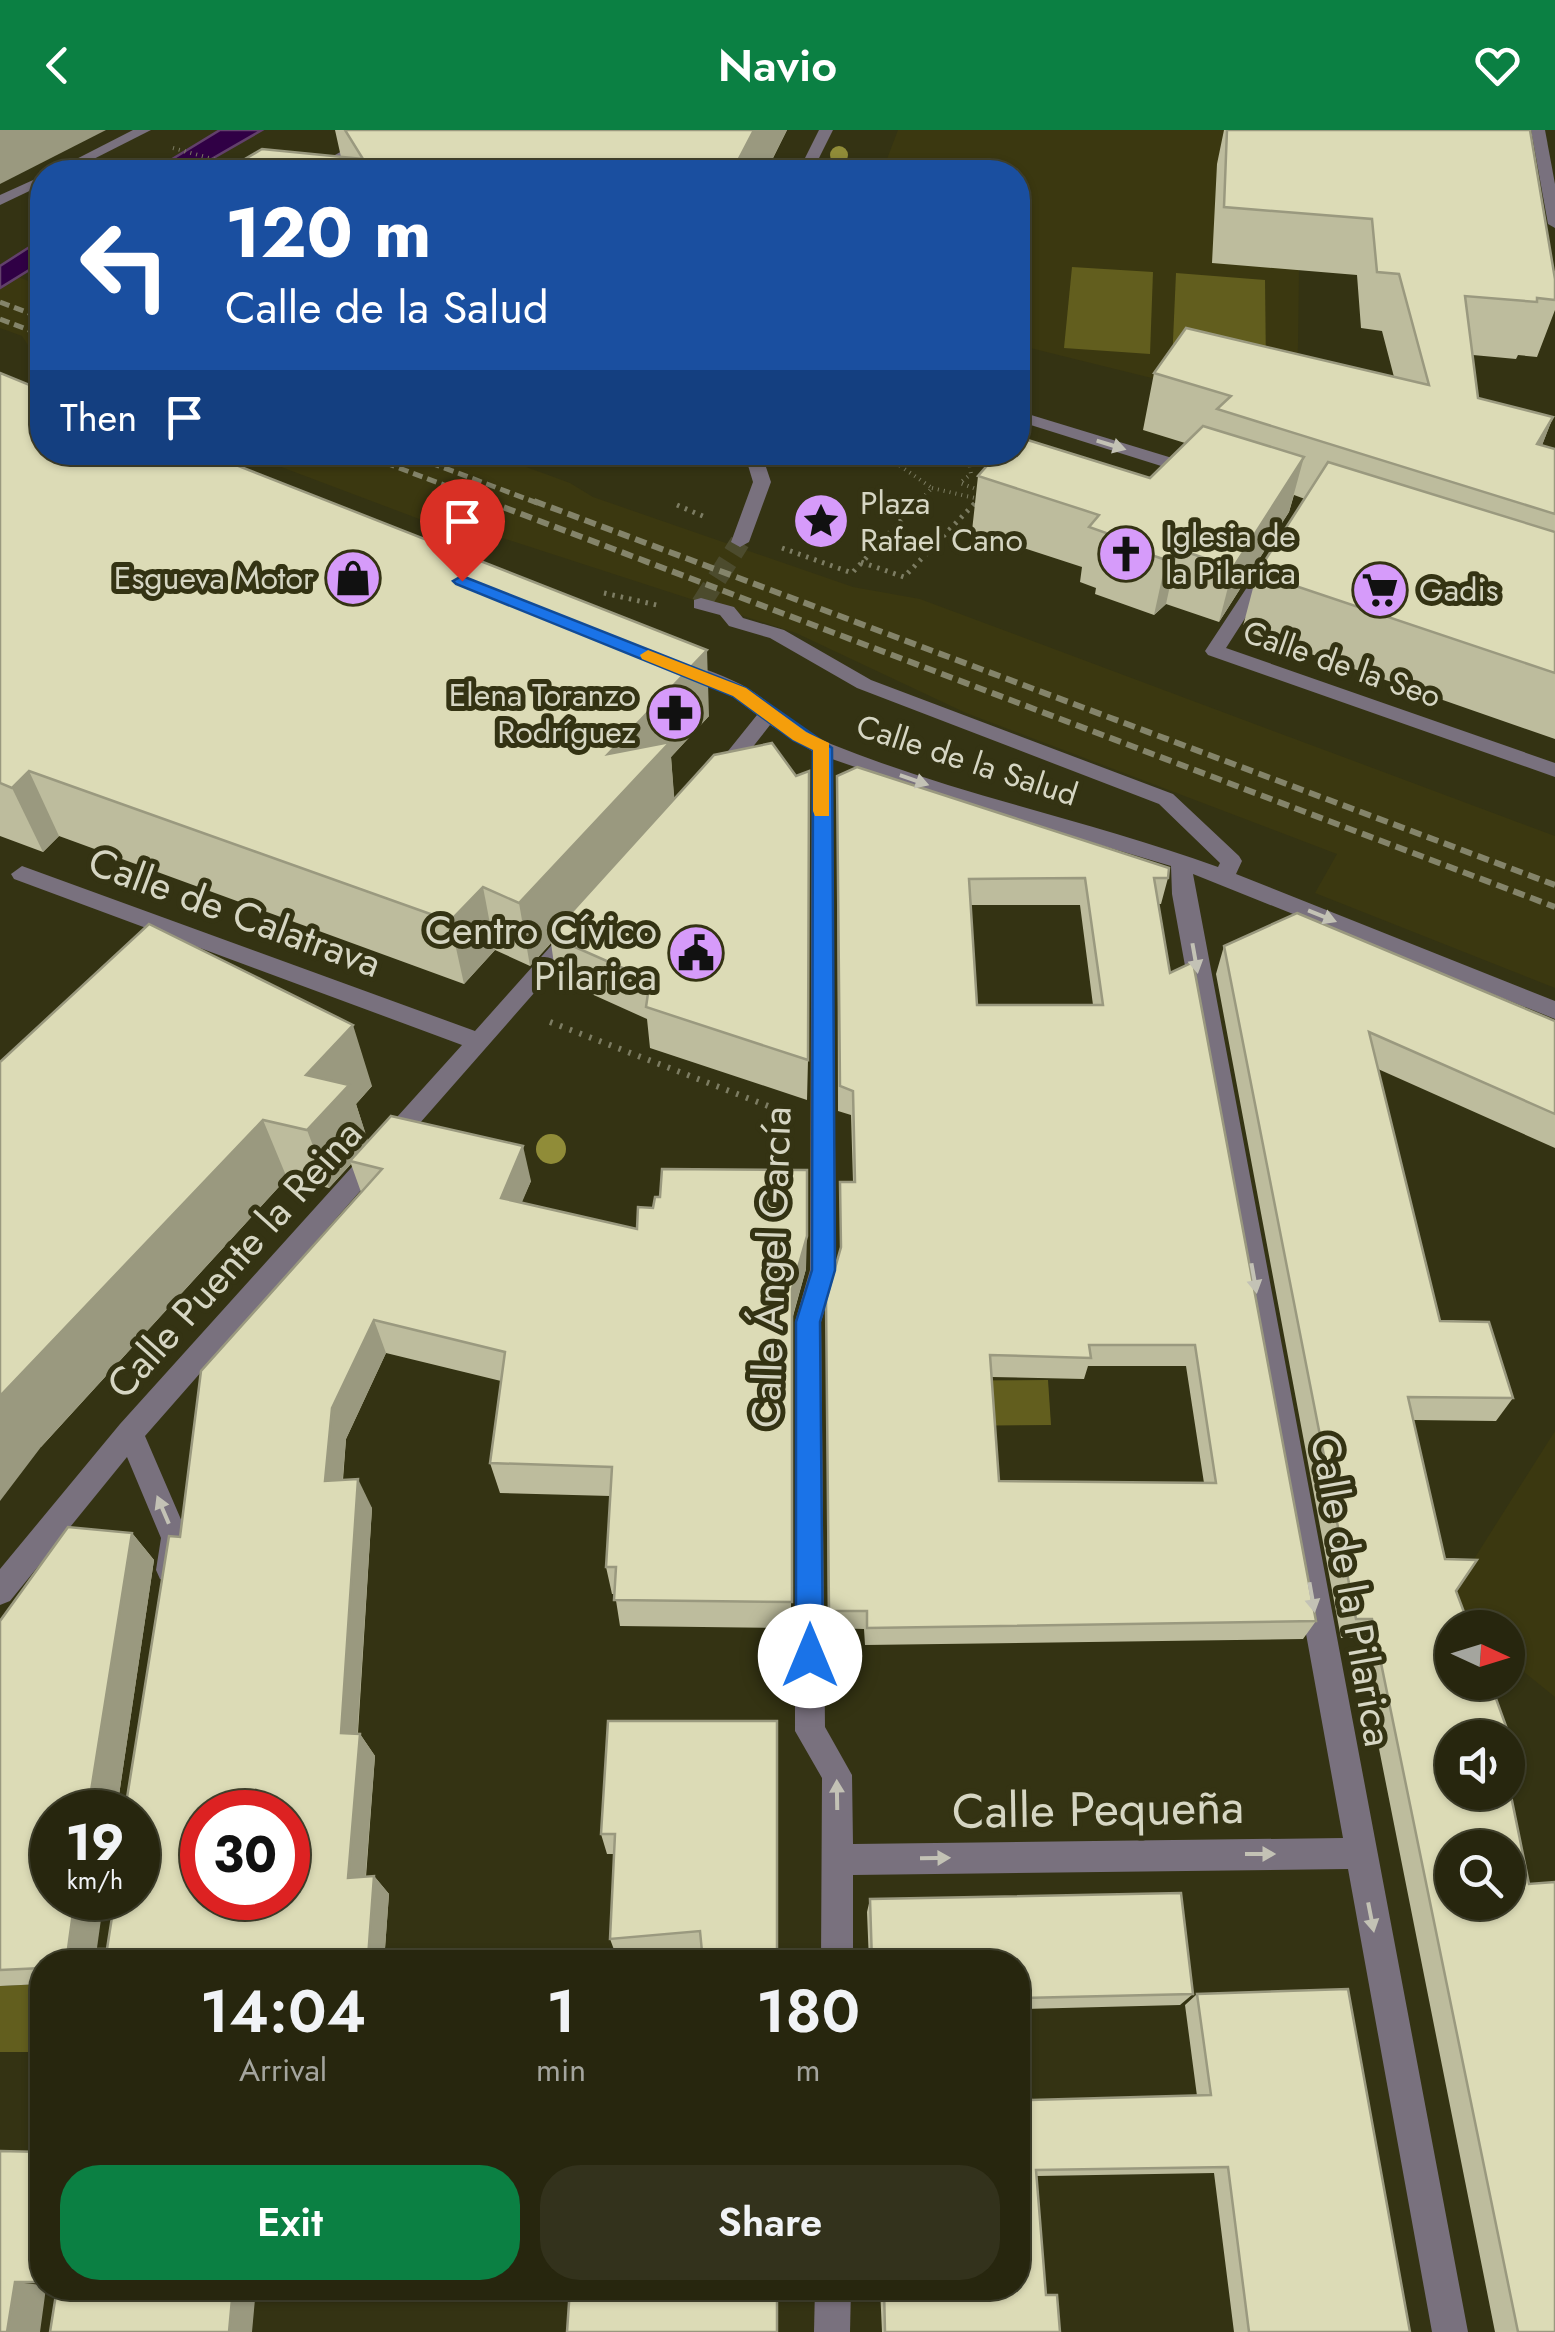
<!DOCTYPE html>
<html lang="en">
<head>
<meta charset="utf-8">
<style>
	body { margin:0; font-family:Jost,sans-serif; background:#33321c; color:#f1f3f6; height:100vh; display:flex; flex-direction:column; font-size:38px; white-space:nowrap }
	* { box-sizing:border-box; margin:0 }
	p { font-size:32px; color:#a4a59e }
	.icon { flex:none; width:55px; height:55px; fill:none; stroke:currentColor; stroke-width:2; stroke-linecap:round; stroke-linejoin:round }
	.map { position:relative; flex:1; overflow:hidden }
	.drawer { position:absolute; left:30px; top:1820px; width:1000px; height:350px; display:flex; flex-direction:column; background:#27260e; border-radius:40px; box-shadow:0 2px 8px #0004,0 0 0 2px #43432e }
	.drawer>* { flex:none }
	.guide { position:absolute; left:30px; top:30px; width:1000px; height:305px; border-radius:40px; box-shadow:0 2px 8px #0004,0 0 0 2px #43432e; background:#1a4fa0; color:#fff; overflow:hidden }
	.needle { width:65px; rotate:94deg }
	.tools { position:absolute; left:1435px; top:1480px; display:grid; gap:20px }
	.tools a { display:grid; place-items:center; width:90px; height:90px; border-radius:50%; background:#27260e; box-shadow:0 2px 8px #0004,0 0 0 2px #43432e; font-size:50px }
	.speed { position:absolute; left:30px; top:1660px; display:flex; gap:20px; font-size:50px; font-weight:700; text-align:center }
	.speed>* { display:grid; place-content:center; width:130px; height:130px; border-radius:50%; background:#27260e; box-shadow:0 2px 8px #0004,0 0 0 2px #43432e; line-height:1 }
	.speed small { font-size:25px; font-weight:400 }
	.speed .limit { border:15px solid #d22; background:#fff; color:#111 }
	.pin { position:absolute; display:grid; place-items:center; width:85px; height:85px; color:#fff; margin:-102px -42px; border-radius:50% 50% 50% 0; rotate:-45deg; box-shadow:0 0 10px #0007 }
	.pin .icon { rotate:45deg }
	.me { position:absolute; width:110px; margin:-55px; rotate:0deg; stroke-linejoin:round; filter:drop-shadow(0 0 8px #0008) }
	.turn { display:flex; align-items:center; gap:35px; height:210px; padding:0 30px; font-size:45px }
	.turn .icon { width:130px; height:130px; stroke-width:2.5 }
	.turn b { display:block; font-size:70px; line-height:85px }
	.then { display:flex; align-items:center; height:95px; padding:0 30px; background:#0003; gap:20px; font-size:38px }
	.eta { display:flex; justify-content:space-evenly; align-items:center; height:170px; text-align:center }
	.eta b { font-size:60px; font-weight:600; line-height:70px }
	.primary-button { display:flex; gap:20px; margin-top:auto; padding:20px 30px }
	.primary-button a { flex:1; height:115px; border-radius:40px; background:#0b8043; color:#fff; font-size:40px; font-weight:600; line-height:115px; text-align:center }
	.primary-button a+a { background:#33321c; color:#f1f3f6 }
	header { display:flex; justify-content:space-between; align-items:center; height:130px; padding:0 30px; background:#0b8043; color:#fff; font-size:45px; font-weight:600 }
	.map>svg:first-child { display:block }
	.built { fill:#3b3810 }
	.green { fill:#625e1e }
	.water { fill:#300045; stroke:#62406b; stroke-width:2.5 }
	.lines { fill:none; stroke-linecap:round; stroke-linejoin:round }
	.minor-tunnel { stroke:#4c4b2d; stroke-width:20; stroke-dasharray:20 10; stroke-linecap:butt }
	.path-far2 { stroke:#7d7d63; stroke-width:4; stroke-dasharray:1 5; stroke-linecap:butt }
	.path-far1 { stroke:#7d7d63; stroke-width:5; stroke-dasharray:2.5 6; stroke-linecap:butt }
	.path { stroke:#7d7d63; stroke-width:6; stroke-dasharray:2.5 8; stroke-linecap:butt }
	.minor { fill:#79717e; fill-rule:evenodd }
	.rail-far1 { stroke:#84846a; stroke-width:5; stroke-dasharray:10 5; stroke-linecap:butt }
	.rail { stroke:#84846a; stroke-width:6; stroke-dasharray:12 6; stroke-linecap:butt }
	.tree { fill:#908c38 }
	.wall { fill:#bdbc9d; fill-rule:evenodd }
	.shaded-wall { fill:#9a997f }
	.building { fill:#dcdbb6; stroke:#9a997f; stroke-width:2.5; fill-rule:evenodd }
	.oneway { fill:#c3c2b5 }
	.route { fill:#1a73e8; stroke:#114b97; stroke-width:2.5 }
	.slow { fill:#f59e0b }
	.labels { text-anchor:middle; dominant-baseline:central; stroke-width:10; stroke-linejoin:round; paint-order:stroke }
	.far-poi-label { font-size:32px; fill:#d6d6c3; stroke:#343313; text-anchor:start }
	.far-street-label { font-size:32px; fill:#d6d6c3; stroke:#343313 }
	.street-label { font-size:40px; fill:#d6d6c3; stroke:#343313 }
	.poi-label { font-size:40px; fill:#d6d6c3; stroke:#343313; text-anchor:end }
	.near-street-label { font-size:48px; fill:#d6d6c3; stroke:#343313 }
</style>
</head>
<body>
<header><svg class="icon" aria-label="back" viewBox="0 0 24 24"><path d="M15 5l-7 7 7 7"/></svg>Navio<svg class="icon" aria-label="heart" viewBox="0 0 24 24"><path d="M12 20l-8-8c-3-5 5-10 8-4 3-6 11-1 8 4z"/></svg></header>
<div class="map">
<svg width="1555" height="2202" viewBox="0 0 1555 2202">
	<rect width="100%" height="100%" fill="#343313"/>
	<!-- built -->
	<g class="built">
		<polygon points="898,0 1301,0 1297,284 1018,215 1018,42 882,42"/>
		<polygon points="0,140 42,156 42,237 22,206 0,198"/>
		<polygon points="244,323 488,323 570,353 593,367 853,457 920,469 1555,706 1555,858 1315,763 1337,724 966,583 796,503 490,404 475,410"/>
		<polygon points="1555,1301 1555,1567 1508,1529 1508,1498 1468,1497 1443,1478"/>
	</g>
	<!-- green -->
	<g class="green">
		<polygon points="1072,137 1153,142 1150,224 1064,218"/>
		<polygon points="1176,143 1265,150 1266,241 1172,233"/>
		<polygon points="1048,1250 1051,1295 859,1297 859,1251"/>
		<polygon points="42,1854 42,1922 0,1922 0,1856"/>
	</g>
	<!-- water -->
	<g class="water">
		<polygon points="220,0 262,0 189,42 151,42"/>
		<polygon points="42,109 42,132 0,158 0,136"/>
	</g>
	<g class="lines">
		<!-- minor-tunnel -->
		<polyline class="minor-tunnel" points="701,474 740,412"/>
		<!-- path-far2 -->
		<g class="path-far2">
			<polyline points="173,18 238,36"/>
			<polyline points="880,322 932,358 917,374"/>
			<polyline points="960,322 969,331 971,344 960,353 984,362"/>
			<polyline points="932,358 979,369"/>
			<polyline points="974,374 980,368"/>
		</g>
		<!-- path-far1 -->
		<g class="path-far1">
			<polyline points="677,375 705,387"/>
			<polyline points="782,418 852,443 919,371"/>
			<polyline points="861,432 904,447 977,371"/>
			<polyline points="604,463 661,476"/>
		</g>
		<!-- path -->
		<polyline class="path" points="550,892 776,979"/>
		<!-- minor -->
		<g class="minor">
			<polygon points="133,0 151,0 68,42 51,42"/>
			<polygon points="379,0 396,0 322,42 305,42"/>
			<polygon points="819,0 833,0 812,42 798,42"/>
			<polygon points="1531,0 1545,0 1555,54 1555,98 1548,94"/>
			<polygon points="42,46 42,55 0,75 0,65"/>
			<polygon points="1018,281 1205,338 1208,342 1193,346 1018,291"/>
			<polygon points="744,322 761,322 771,352 749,412 740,417 731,412 753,352"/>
			<polygon points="1269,431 1278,437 1226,518 1555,633 1555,647 1208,525 1205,521 1263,433"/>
			<path d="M701 468 734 477 743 488 784 500 871 550 1173 664 1239 726 1242 731 1236 744 1555 871V889L1193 744 1468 2202H1432L1348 1739 853 1745V1832H821L822 1648 795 1601V1192L810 1140 812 621 770 595 726 651H712V641L757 585 733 567 668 537 678 531C701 537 729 547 749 559 777 577 800 601 831 614 957 665 1091 691 1218 737L1220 733 1159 674 857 558 770 508 729 496 720 485 694 478V470ZM832 629 959 673 1171 736 1172 764 1343 1708 853 1714 852 1645 825 1597 821 1192 836 1140Z"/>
			<polygon points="22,736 475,901 566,799 574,797 585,805 145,1306 189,1408 180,1449 170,1453 160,1449 156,1440 161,1408 127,1327 10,1471 0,1475 0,1439 120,1294 462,915 14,749 11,744"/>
			<polygon points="815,2158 851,2158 850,2202 814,2202"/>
		</g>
		<!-- rail-far1 -->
		<g class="rail-far1">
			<polyline points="0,172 42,188"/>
			<polyline points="0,189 42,205"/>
			<polyline points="357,322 494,374"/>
			<polyline points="402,322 540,374"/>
		</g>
		<!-- rail -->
		<g class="rail">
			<polyline points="487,371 1555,777"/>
			<polyline points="534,371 1555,755"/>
		</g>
	</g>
	<!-- trees -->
	<g class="tree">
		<circle cx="839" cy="25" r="9"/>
		<circle cx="551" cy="1019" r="15"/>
	</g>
	<!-- wall -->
	<g class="wall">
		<polygon points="335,0 787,0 766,42 223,42 341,27"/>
		<polygon points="1224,0 1530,0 1555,149 1555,180 1537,227 1518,225 1516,229 1473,225 1478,268 1553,287 1542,315 1555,319 1555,609 1242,500 1257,443 1305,369 1294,365 1289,382 1219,492 1166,474 1154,485 1095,464 1096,458 1080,452 1082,437 972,401 978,346 1150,348 1185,313 1143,300 1154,243 1394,247 1382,201 1361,198 1357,145 1212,133 1217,34"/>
		<polygon points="0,243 709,586 671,627 674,669 808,930 807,970 650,918 647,889 556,848 551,813 530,836 495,820 464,854 59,706 43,722 0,706"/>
		<path d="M837 646 1168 748 1161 774H1159L1170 843 1316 1491 1303 1509 865 1515 864 1499 828 1498 826 1170 840 1122V1052H853L851 985 838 981ZM971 775H1080L1093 875H977ZM1088 1236H1186L1204 1353 999 1351 992 1247 1084 1249Z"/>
		<polygon points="1224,816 1555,891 1555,1018 1378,939 1440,1191 1513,1268 1496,1291 1413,1290 1445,1429 1519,1632 1508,1642 1508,1608 1452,1608 1555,2202 1495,2202 1357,1508 1341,1508 1216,844"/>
		<path d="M0 932 372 956 356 974 368 1012 531 1051 521 1073 806 1139 792 1190 791 1498 620 1496 615 1464H612L606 1437 610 1366 500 1363 490 1333 501 1251 386 1223 346 1309 343 1350 372 1378 358 1603 360 1604 375 1626 366 1747 374 1746 389 1764 384 1832H42V1854L0 1856V1491L132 1403 154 1430 118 1672 122 1675 126 1674 180 1407 361 1062 351 1034 329 1058 287 1048 41 1317ZM52 1682H138L107 1819H97Z"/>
		<polygon points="777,1591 701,1818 616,1825 610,1809 614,1724 607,1724 601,1704"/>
		<polygon points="870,1769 1193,1864 1180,1875 1024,1879 1031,1970 1197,1966 1185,1875 1197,1864 1410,2202 1234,2202 1214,2043 1037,2046 1046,2165 1060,2202 882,2202 880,2158 1018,2158 1018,1832 869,1832 867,1782"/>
	</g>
	<!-- shaded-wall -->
	<g class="shaded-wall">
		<polygon points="0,0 106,0 0,54"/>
		<polygon points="754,0 787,0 766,42 732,42"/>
		<polygon points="1553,287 1531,344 1537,314"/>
		<polygon points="1304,327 1289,382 1219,492 1233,438"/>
		<polygon points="1178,419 1166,474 1154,485 1166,430"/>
		<polygon points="707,520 709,586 671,627 675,676 550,806 551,813 530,836 519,773 608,624"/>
		<polygon points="29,641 59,706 43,722 12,658"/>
		<polygon points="483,757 495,820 464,854 450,791"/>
		<polygon points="353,895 372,956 356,974 369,1014 350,1031 351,1034 329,1058 307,1000 306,945"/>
		<polygon points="263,990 287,1048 41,1317 0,1371 0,1266"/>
		<polygon points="523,1016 531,1051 509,1103 501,1068"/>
		<polygon points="807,1106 806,1139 791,1192 792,1159"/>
		<polygon points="374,1190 386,1223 346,1309 340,1380 325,1351 332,1278"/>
		<polygon points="358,1349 372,1378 356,1626 341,1603"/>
		<polygon points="132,1403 154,1430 118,1672 130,1682 116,1682 91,1661"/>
		<polygon points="360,1604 375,1626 364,1766 348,1748"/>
		<polygon points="374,1746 389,1764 384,1832 372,1832 368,1828"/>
		<polygon points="75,1768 104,1768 95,1832 68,1819"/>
		<polygon points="15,2152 42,2155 42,2158 46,2158 40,2202 7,2202"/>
		<polygon points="233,2158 256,2158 252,2202 229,2202"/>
	</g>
	<!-- building -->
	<g class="building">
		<polygon points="345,0 754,0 732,42 223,42 262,19 363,29"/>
		<polygon points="1227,0 1530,0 1555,149 1555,170 1537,168 1537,172 1465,166 1478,268 1553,287 1537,314 1555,319 1555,384 1217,279 1231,266 1154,243 1186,198 1429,255 1399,144 1377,142 1372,89 1224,77"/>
		<polygon points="0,243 42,260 42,322 203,322 707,520 608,624 670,612 519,773 483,757 450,791 29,641 12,658 0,653"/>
		<polygon points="1203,296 1304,327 1233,438 1178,419 1166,430 1104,409 1109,404 1089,397 1099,385 978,346 999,322 1018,322 1018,307 1150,348"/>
		<polygon points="1328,332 1555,402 1555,543 1257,443"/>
		<polygon points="772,613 796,646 809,641 808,930 646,877 650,850 550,806 714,625"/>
		<path d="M857 637 1169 738 1168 748H1154L1170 843 1193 832 1316 1491 867 1498V1481H829L826 1170 841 1117 840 1052H855L853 961 840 956 837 646ZM1085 748 1103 875H977L969 749ZM1089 1215H1195L1216 1353 999 1351 990 1225 1091 1228Z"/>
		<path d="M1297 783 1555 891V984L1369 902 1440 1191 1489 1192 1513 1268 1408 1267 1445 1429 1477 1430 1456 1461 1470 1498H1452V1552H1490L1519 1632 1508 1634V1608H1452V1662H1508V1651L1529 1754 1555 1752V2202H1518L1372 1489H1356L1224 816ZM1452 1718H1508V1772H1452Z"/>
		<polygon points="149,794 353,895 306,945 349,955 307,1000 263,990 0,1266 0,932"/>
		<path d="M391 986 523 1016 501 1068 637 1099 638 1077 653 1078 655 1067H660L662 1039 807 1040V1106L792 1159V1472L614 1470 616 1437H606L612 1337 490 1333 505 1222 374 1190 332 1278 325 1351 358 1349 341 1603 360 1604 348 1748 374 1746 368 1828 318 1832H42V1838L0 1840V1491L68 1397 132 1403 91 1661 95 1665H110L112 1679 126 1674 169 1406 180 1407 201 1241 382 1039 350 1031ZM52 1682H138V1768H115L107 1819H68L75 1768H52ZM202 1682H288V1768H202Z"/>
		<polygon points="608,1591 777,1591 777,1832 703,1832 700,1801 610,1809 615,1704 601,1704"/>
		<polygon points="1181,1763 1193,1864 1023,1868 1031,1970 1211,1965 1197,1864 1348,1859 1410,2202 1249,2202 1228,2037 1036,2040 1046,2165 1057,2165 1060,2202 885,2202 884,2158 1018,2158 1018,1832 872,1832 870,1769"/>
		<polygon points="0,2021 42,2022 42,2152 15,2152 7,2202 0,2202"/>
		<polygon points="57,2158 233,2158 229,2202 50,2202"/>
		<polygon points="570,2158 777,2158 777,2202 567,2202"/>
	</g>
	<!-- one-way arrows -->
	<defs><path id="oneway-solid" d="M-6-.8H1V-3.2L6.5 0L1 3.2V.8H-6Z" transform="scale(2.5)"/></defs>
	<g class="oneway">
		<use href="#oneway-solid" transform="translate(1111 315) rotate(17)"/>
		<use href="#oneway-solid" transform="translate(914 650) rotate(19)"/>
		<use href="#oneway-solid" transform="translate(1322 786) rotate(22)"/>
		<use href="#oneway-solid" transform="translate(1195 828) rotate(80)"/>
		<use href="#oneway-solid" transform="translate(1254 1148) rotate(80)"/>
		<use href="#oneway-solid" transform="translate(163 1380) rotate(-113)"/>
		<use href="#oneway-solid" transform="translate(1312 1467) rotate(80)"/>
		<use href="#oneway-solid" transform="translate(837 1665) rotate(-91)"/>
		<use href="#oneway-solid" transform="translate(1260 1724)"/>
		<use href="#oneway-solid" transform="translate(935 1728) rotate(-1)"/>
		<use href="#oneway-solid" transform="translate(1371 1787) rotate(79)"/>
	</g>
	<!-- route -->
	<polygon class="route" points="462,446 746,558 832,618 835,1140 820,1192 823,1526 819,1535 810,1539 800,1535 796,1526 796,1192 812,1140 813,620 793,610 733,566 456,454 453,451"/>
	<!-- slow -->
	<polygon class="slow" points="648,520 746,558 806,602 829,613 829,686 815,686 813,681 813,620 793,610 733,566 642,529 640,525"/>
	<!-- icons -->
	<defs>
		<g id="sight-disc" transform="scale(2.875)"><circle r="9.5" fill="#d69bfa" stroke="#343313"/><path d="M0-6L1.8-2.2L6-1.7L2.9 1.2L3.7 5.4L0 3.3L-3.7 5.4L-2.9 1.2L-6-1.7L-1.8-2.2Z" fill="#111"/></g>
		<g id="church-disc" transform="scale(2.875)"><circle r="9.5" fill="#d69bfa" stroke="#343313"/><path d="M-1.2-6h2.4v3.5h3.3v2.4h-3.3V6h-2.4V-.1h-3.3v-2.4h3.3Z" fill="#111"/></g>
		<g id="shop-disc" transform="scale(2.875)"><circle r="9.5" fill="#d69bfa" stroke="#343313"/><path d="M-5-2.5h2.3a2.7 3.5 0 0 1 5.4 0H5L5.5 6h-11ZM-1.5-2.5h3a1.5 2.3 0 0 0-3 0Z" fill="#111"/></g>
		<g id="supermarket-disc" transform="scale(2.875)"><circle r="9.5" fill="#d69bfa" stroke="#343313"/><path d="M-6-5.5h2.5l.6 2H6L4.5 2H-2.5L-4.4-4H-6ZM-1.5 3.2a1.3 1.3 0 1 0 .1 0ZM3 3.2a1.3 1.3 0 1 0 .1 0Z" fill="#111"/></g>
		<g id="pharmacy-disc" transform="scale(2.875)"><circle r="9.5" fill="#d69bfa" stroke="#343313"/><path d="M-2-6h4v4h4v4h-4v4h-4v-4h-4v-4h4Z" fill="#111"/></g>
		<g id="civic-disc" transform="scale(2.875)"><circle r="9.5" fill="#d69bfa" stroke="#343313"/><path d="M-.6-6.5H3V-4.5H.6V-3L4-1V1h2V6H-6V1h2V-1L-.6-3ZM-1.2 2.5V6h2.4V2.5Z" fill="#111"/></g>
	</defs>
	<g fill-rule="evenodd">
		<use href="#sight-disc" x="821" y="391"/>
		<use href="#church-disc" x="1126" y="424"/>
		<use href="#shop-disc" x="353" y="448"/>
		<use href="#supermarket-disc" x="1380" y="460"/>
		<use href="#pharmacy-disc" x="675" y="583"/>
		<use href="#civic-disc" x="696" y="823"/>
	</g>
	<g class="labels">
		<!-- far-poi labels -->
		<g class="far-poi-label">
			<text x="860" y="373">Plaza<tspan x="860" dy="37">Rafael Cano</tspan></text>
			<text x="1165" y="406">Iglesia de<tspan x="1165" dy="37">la Pilarica</tspan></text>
			<text x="314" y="448" text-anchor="end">Esgueva Motor</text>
			<text x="1419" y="460">Gadis</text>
			<text x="636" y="565" text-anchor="end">Elena Toranzo<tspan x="636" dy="37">Rodríguez</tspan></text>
		</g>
		<!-- far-street labels -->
		<g class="far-street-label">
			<text transform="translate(1342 534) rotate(19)">Calle de la Seo</text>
			<text transform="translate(967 630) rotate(18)">Calle de la Salud</text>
		</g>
		<!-- street labels -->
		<g class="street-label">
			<text transform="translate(235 782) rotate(20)">Calle de Calatrava</text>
			<text transform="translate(234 1129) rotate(-48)">Calle Puente la Reina</text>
			<text transform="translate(771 1137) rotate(-88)">Calle Ángel García</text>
			<text transform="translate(1352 1460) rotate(80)">Calle de la Pilarica</text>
		</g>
		<!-- poi labels -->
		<g class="poi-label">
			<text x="657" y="800">Centro Cívico<tspan x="657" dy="46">Pilarica</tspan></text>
		</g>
		<!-- near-street labels -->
		<g class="near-street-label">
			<text transform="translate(1098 1679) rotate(-1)">Calle Pequeña</text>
		</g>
	</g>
</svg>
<div class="tools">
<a><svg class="needle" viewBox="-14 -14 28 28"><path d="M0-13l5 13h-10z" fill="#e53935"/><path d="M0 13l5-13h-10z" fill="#a4a59e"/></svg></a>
<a><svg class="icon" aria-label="sound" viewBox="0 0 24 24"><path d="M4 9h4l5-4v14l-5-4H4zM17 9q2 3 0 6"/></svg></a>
<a><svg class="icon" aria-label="search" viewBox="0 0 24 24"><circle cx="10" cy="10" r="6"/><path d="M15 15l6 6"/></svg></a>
</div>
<div class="speed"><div>19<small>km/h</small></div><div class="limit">30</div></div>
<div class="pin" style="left:462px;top:451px;background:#d93025"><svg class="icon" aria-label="arrive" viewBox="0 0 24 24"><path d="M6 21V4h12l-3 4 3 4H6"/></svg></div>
<svg class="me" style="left:810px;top:1526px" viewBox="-20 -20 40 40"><circle r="19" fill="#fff"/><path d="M0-13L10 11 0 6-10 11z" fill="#1a73e8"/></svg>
<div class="guide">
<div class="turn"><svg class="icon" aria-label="left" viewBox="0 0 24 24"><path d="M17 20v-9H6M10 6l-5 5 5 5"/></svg><div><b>120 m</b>Calle de la Salud</div></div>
<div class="then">Then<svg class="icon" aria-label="arrive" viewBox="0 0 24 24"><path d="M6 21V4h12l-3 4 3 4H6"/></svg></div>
</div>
<section class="drawer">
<div class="eta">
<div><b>14:04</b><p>Arrival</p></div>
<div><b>1</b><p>min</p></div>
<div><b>180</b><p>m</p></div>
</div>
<div class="primary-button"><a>Exit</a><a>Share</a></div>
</section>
</div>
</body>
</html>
